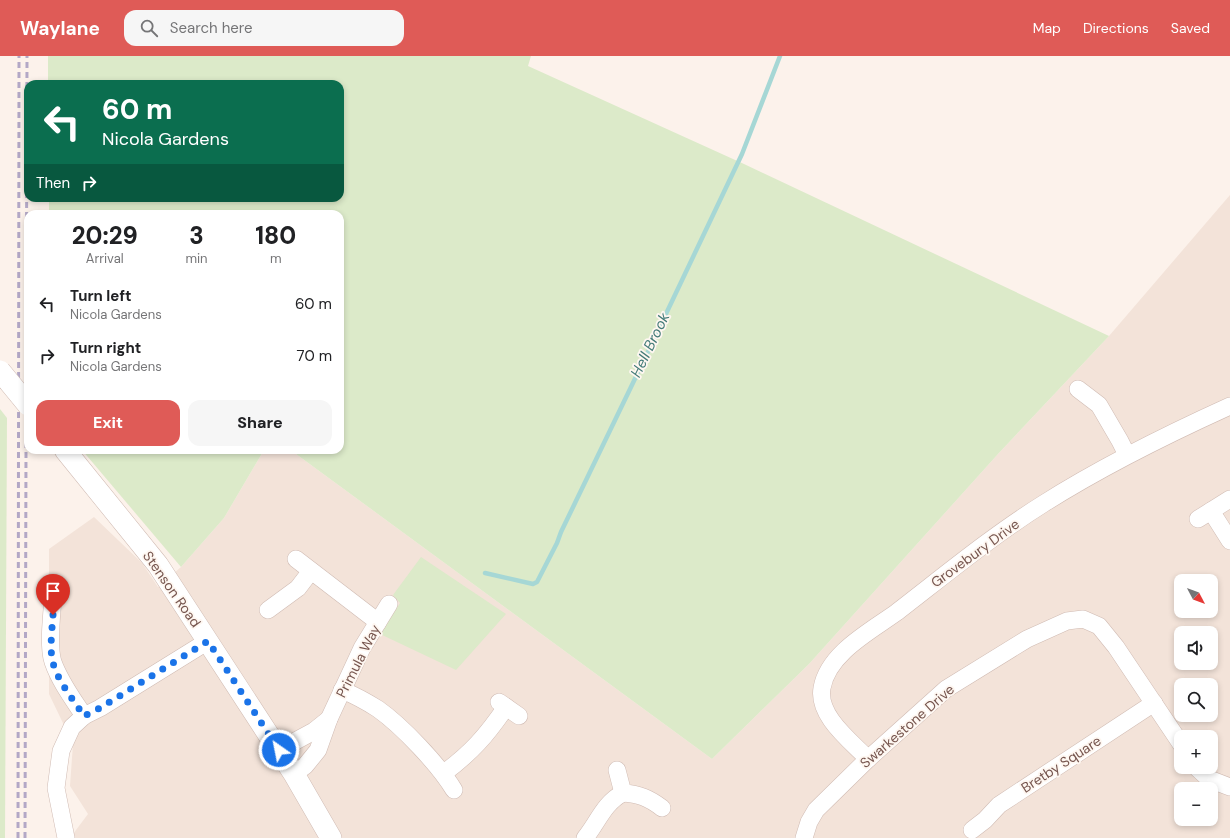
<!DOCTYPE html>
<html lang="en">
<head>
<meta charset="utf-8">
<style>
	body { margin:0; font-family:"DM Sans",sans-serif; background:#f6f6f6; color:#202124; height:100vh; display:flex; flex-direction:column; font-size:15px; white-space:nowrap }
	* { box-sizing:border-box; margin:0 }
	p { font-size:13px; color:#757577 }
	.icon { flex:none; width:22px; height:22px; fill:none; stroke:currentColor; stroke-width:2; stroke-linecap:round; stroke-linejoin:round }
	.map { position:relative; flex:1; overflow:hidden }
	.sheet { position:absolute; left:24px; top:154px; width:320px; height:244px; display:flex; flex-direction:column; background:#fff; border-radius:12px; box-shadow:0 2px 6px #0003 }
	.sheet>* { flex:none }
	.hud { position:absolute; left:24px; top:24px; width:320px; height:122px; border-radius:12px; box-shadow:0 2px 6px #0003; background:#0b6e4f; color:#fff; overflow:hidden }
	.needle { width:26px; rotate:131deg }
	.tools { position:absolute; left:1174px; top:518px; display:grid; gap:8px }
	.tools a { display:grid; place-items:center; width:44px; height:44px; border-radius:8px; background:#fff; box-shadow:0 2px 6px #0003; font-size:20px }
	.pin { position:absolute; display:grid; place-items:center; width:34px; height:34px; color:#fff; margin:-41px -17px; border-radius:50% 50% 50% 0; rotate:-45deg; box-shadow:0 0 4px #0007 }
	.pin .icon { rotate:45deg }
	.me { position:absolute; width:44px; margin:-22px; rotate:327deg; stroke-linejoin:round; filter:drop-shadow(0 0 3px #0008) }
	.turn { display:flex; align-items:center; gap:14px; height:84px; padding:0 12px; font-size:18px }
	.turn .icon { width:52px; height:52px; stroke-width:2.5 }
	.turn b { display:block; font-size:28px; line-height:34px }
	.then { display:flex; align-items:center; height:38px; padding:0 12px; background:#0003; gap:8px; font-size:15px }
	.eta { display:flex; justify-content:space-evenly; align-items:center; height:68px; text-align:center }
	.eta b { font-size:24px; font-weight:800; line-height:28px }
	.primary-button { display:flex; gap:8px; margin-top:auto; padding:8px 12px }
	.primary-button a { flex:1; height:46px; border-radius:12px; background:#df5b57; color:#fff; font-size:16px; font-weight:800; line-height:46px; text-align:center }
	.primary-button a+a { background:#f6f6f6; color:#202124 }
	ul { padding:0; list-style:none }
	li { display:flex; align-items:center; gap:12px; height:52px; padding:0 12px }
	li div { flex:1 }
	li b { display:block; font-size:15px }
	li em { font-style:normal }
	header { display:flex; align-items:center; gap:24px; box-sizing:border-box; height:56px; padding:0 20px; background:#df5b57; color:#fff }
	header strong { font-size:19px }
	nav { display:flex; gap:22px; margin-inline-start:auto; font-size:14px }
	.search { width:280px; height:36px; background:#f6f6f6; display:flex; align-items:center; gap:10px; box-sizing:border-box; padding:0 14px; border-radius:12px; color:#757577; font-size:15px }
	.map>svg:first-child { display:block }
	.residential { fill:#f3e3d9; fill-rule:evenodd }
	.green { fill:#dceac9 }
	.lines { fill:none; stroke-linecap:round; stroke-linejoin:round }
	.stream { stroke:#a6d7d5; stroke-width:4.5 }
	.minor-casing { stroke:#d0bbb3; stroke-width:18 }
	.tertiary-casing { stroke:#d0bbb3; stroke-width:22 }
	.minor { stroke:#fff; stroke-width:17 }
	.tertiary { stroke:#fff; stroke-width:21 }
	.rail { stroke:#b3a8c6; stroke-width:3; stroke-dasharray:6 4; stroke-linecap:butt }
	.tertiary-bridge-casing { stroke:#d0bbb3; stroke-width:22; stroke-linecap:butt }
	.tertiary-bridge { stroke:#fff; stroke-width:21 }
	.route { stroke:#1a73e8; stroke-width:7; stroke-dasharray:0 12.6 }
	.labels { text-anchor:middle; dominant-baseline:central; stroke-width:3.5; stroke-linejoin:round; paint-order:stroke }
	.street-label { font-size:14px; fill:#76554e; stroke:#fef7f1 }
	.water-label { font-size:15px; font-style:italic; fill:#427a78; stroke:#fef7f1 }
</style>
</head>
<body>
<header>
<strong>Waylane</strong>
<div class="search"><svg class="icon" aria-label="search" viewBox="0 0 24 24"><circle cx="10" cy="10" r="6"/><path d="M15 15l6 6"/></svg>Search here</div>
<nav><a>Map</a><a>Directions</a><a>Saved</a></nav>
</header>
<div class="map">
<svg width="1230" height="782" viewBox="0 0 1230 782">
	<rect width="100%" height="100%" fill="#fcf2eb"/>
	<!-- residential -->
	<path class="residential" d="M1230 139V782H70L88 758 70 730 73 688 49 638V493L94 461 142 507 158 531 181 511 224 462 264 394 296 398 712 703 809 608 998 398 1109 280ZM1181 525H1211V555H1181ZM1181 577H1211V607H1181ZM1181 629H1211V659H1181ZM1181 681H1211V711H1181ZM1181 733H1211V763H1181Z"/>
	<!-- green -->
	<g class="green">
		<polygon points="48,0 531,0 528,10 744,108 1109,280 998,398 809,608 712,703 296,398 266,394 340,394 340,158 49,158 49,142 340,142 340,28 48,28"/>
		<polygon points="0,353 7,362 5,782 0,782"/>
		<polygon points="82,394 264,394 224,462 181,511"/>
		<polygon points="421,501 506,558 456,614 380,578 400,547 393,539"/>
	</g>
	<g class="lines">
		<!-- stream -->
		<polyline class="stream" points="485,517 533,528 537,526 557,487 561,476 645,302 742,98 780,0"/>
		<!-- minor casing -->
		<g class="minor-casing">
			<g id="minor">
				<polyline points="1078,333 1099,349 1120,385 1127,399"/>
				<polyline points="1211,455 1230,485"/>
				<polyline points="1198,463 1230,443"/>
				<polyline points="296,503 378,566"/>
				<path d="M54 529C53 549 47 589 53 606 60 626 73 643 84 660"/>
				<polyline points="268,554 298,532 311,515"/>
				<path d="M342 634C354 639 367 646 378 653 402 670 439 709 454 734"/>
				<polyline points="499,646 519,660"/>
				<polyline points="279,694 314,675 329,663"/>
				<path d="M868 703C851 685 817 660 822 632 828 597 871 575 897 556 945 519 992 480 1043 448 1103 410 1166 379 1230 350"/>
				<polyline points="1196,711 1209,723 1230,731"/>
				<path d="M617 714 623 737C639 738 649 742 662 752"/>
				<path d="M444 717C472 696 486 680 506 651"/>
				<polyline points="294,718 305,710 318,694 329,663 362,592 389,548"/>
				<polyline points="972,774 985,764 999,749 1154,647"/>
				<polyline points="66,782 56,732 61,695 72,671 84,660 100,652 208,585"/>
				<path d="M585 782C598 766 604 747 623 737"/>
				<polyline points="804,782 809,766 816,754 868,703 946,633 1027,583 1067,565 1083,563 1099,570 1116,591 1181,688"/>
			</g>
		</g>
		<!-- tertiary casing -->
		<g class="tertiary-casing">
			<polyline id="tertiary" points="65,394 158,509 294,718 331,782"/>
		</g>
		<!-- minor -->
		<use href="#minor" class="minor"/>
		<!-- tertiary -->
		<use href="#tertiary" class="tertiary"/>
		<!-- rail -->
		<g class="rail">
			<polyline points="18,782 19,0"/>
			<polyline points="25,782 27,0"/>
		</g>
		<!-- tertiary-bridge casing -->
		<g class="tertiary-bridge-casing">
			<polyline id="tertiary-bridge" points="0,315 28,349"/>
		</g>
		<!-- tertiary-bridge -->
		<use href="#tertiary-bridge" class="tertiary-bridge"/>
	</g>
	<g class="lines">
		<!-- route -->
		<path class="route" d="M53 559C52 574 50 589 52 603 56 623 73 643 84 660L100 652 208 585 279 694"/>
	</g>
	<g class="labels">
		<!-- street labels -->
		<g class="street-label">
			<text transform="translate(975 497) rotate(-36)">Grovebury Drive</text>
			<text transform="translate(172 533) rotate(55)">Stenson Road</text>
			<text transform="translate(358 605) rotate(-63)">Primula Way</text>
			<text transform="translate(907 670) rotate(-41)">Swarkestone Drive</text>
			<text transform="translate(1061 708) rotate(-33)">Bretby Square</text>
		</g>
		<!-- water labels -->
		<g class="water-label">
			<text transform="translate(650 289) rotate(-64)">Hell Brook</text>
		</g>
	</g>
</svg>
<div class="tools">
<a><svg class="needle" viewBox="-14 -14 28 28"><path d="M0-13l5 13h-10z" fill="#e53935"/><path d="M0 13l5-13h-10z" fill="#757577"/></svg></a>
<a><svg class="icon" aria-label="sound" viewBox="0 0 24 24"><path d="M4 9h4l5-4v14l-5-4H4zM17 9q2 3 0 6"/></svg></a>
<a><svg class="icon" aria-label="search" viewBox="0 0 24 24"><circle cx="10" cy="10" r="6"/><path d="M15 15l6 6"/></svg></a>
<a>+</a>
<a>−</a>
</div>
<div class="pin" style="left:53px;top:559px;background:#d93025"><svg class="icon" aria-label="arrive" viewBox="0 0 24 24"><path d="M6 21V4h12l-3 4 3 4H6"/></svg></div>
<svg class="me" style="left:279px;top:694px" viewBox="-20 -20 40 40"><circle r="17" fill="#1a73e8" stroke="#fff" stroke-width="3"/><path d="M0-11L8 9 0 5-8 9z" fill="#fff"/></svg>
<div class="hud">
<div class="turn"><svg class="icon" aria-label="left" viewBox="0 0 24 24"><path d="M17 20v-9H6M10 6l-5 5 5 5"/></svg><div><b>60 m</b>Nicola Gardens</div></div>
<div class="then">Then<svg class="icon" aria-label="right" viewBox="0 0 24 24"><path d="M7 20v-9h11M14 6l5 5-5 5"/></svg></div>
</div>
<section class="sheet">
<div class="eta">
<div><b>20:29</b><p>Arrival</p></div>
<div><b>3</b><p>min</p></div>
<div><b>180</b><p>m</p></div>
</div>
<ul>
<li><svg class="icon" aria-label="left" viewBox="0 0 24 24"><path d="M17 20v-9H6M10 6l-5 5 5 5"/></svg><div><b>Turn left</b><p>Nicola Gardens</p></div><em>60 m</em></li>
<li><svg class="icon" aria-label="right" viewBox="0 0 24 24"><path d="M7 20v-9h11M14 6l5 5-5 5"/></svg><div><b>Turn right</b><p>Nicola Gardens</p></div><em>70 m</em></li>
</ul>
<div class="primary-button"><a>Exit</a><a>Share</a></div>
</section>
</div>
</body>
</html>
